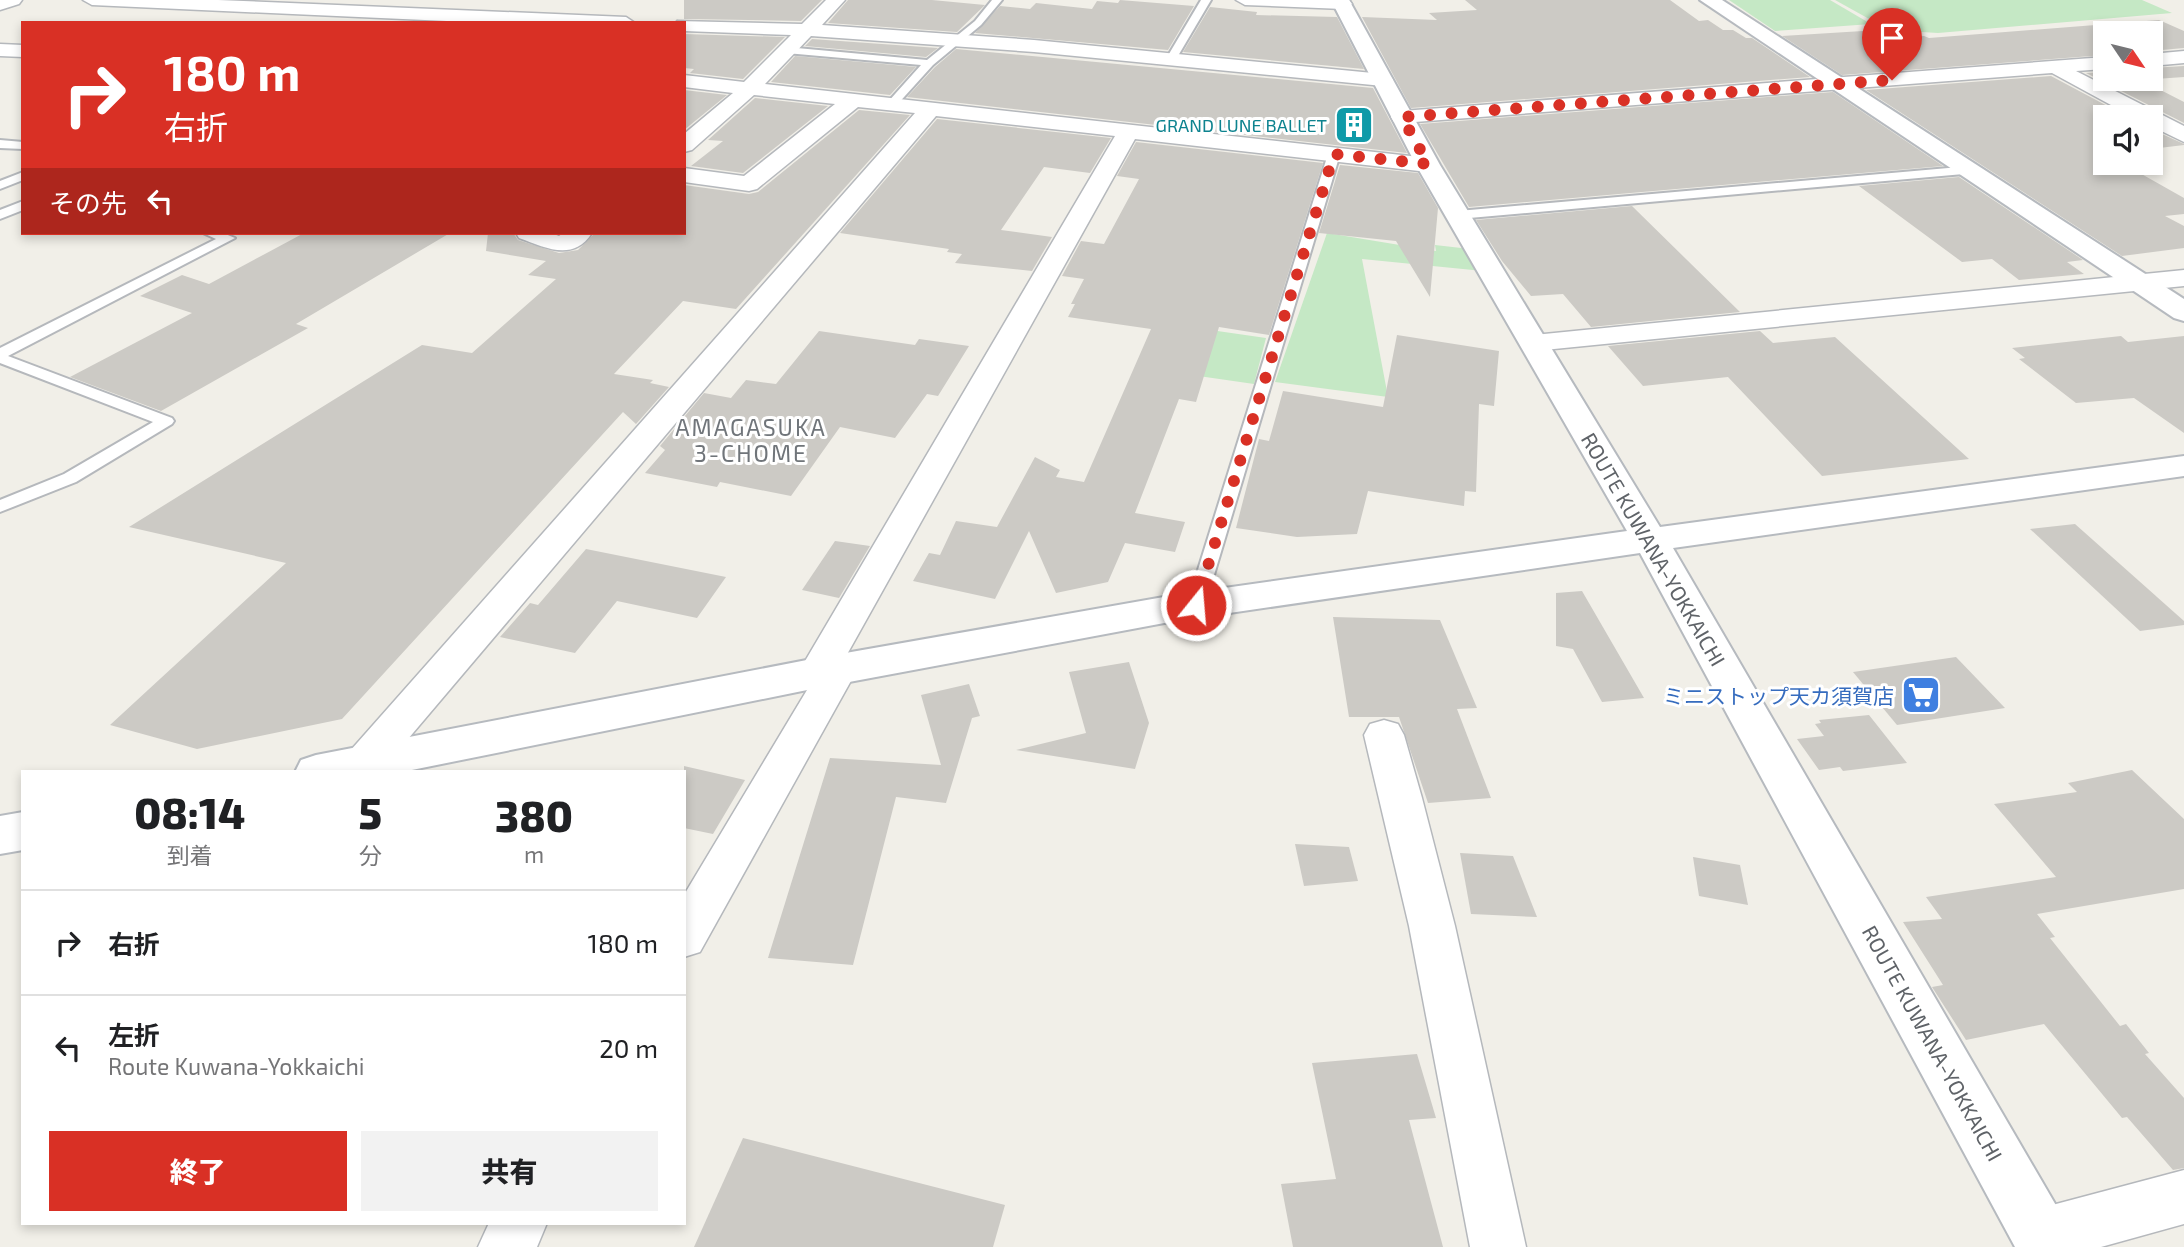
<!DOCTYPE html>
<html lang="ja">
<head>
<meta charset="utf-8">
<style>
	body { margin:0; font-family:"Exo 2","Noto Sans JP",sans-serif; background:#f2f2f2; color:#202124; height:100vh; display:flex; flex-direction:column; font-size:26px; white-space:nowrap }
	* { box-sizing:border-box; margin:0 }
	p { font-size:23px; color:#757577 }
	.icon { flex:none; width:38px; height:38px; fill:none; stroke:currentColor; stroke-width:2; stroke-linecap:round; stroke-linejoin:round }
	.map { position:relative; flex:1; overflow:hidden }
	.drawer { position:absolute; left:21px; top:770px; width:665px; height:455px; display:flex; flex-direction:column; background:#fff; border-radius:0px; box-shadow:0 4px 10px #0003 }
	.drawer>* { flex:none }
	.hud { position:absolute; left:21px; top:21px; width:665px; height:214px; border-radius:0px; box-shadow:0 4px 10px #0003; background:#d93025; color:#fff; overflow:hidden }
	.needle { width:46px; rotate:125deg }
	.controls { position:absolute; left:2093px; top:21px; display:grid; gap:14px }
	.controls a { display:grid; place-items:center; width:70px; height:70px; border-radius:0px; background:#fff; box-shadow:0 4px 10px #0003; font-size:35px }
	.pin { position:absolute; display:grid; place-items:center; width:60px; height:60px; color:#fff; margin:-72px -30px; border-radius:50% 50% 50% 0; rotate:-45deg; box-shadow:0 0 7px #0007 }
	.pin .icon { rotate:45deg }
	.me { position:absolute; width:77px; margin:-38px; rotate:17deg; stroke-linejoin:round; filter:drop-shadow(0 0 5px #0008) }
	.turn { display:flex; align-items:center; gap:24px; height:147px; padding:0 28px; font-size:32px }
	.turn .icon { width:91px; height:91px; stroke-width:2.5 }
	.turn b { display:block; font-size:49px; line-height:60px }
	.then { display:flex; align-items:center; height:66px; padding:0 28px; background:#0003; gap:14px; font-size:26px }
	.eta { display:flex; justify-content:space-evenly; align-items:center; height:119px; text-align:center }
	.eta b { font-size:42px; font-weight:800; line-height:49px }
	.cta { display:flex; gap:14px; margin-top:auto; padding:14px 28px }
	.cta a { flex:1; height:80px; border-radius:0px; background:#d93025; color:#fff; font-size:28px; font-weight:800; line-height:80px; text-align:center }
	.cta a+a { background:#f2f2f2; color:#202124 }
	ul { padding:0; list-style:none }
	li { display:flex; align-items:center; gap:21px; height:105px; padding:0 28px; border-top:2px solid #e0e0e0 }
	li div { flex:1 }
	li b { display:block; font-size:26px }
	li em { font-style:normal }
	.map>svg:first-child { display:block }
	.green { fill:#c5e8c5 }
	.building { fill:#cccac5 }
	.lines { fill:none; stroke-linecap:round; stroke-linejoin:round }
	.lane-casing { stroke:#b5b8bc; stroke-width:4 }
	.street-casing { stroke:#b5b8bc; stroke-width:3 }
	.secondary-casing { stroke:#b6babf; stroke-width:4 }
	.lane { fill:#fff; fill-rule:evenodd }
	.street { fill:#fff; fill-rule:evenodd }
	.secondary { fill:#fff; fill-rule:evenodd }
	.route { stroke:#d93025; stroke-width:12; stroke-dasharray:0 21.6 }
	.labels { text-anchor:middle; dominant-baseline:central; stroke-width:6; stroke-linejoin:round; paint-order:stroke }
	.far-culture-label { font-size:18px; fill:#0d838f; stroke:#fff; text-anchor:end }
	.street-label { font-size:21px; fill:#5f6368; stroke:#fff }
	.shop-label { font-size:21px; fill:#366cbe; stroke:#fff; text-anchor:end }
	.neighbourhood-label { font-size:23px; letter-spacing:2px; fill:#70757a; stroke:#fff }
</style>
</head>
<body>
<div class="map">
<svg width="2184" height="1247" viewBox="0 0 2184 1247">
	<rect width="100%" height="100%" fill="#f1efe8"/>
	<!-- green -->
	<g class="green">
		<polygon points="1729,0 1830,0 1871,24 1775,31"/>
		<polygon points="1835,0 2142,0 2172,13 1938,33 1889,30"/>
		<polygon points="1327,233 1436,251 1435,245 1470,249 1483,271 1362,259 1388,397 1275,382"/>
		<polygon points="1162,323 1266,338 1254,384 1143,368"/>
	</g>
	<!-- building -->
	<g class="building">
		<polygon points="684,0 822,0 801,21 684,19"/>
		<polygon points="848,0 932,0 985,5 957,32 828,23"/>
		<polygon points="1120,0 1194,6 1168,50 975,33 1000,6 1030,9 1036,3 1092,9 1097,1 1118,3"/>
		<polygon points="1465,0 1670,0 1699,21 1708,20 1723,30 1733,30 1746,38 1752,38 1810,77 1411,108 1362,17 1437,20 1429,13 1477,10"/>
		<polygon points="1210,7 1257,12 1256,15 1337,17 1364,69 1183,52"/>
		<polygon points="2159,20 2184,31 2184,48 2151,51 2151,33 2105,33 2105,55 1842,75 1782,36 1879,30 1894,38 1924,36 1929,38"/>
		<polygon points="684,34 785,37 743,79 690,73 694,69 684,68"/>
		<polygon points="812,39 938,48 926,57 805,46"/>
		<polygon points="956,49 1373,88 1407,153 907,97 935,67"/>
		<polygon points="795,56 916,67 890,95 771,82"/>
		<polygon points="2184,66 2184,77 2141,80 2184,102 2184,123 2086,73 2105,72 2105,79 2151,79 2151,68"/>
		<polygon points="2051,76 2128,117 2105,117 2105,163 2122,163 2184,198 2184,214 2165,216 2184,226 2184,248 2122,256 1866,90"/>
		<polygon points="684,90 727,95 684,130"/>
		<polygon points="1833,92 1943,166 1469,207 1420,124"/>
		<polygon points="755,98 828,106 743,173 691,166 723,141 708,140"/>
		<polygon points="859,110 910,115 736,309 683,301 614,374 653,380 650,383 669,387 636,424 623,412 342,719 197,749 110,725 286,563 129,527 422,345 472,353 556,279 528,275 546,261 486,251 488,233 513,233 518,240 559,253 578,250 595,233 684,233 684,185 749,194 758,192"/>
		<polygon points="937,119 1111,138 1090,173 1044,167 1001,230 1052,237 1032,271 955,263 962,254 947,252 949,249 840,233"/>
		<polygon points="2151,129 2184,144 2184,145 2151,149"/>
		<polygon points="1136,142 1323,163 1269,335 1219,327 1196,402 1179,399 1135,513 1185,522 1175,552 1125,543 1108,582 1056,593 1029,531 995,599 913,581 929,553 940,555 956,521 997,527 1035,457 1060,470 1056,477 1084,482 1151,329 1068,317 1075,304 1071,304 1084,279 1062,276 1081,241 1104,244 1139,179 1117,176"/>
		<polygon points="1340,165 1418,173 1438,208 1430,297 1396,241 1319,233"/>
		<polygon points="1959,177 2083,260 2067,262 2084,274 2019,280 1992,259 1962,262 1859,186"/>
		<polygon points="1632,206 1740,312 1591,327 1563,294 1531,296 1502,261 1476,220"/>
		<polygon points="304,233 450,233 296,324 308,328 161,411 70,377 192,313 140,296 182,275 209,284"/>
		<polygon points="819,331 915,345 919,339 969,346 938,396 927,394 895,438 840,427 791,496 720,482 717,487 645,473 665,450 660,446 704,393 731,398 746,380 776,384"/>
		<polygon points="1760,331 1773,343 1835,337 1969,459 1822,476 1728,377 1643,386 1608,346"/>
		<polygon points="1397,335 1499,351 1494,406 1479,404 1476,492 1465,491 1464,506 1368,491 1357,534 1297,537 1236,528 1259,439 1269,441 1283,391 1383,407"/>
		<polygon points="2121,336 2128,342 2184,336 2184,433 2134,398 2076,403 2019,359 2025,358 2012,348"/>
		<polygon points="2075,524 2184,621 2184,625 2140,631 2030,529"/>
		<polygon points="835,541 870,546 839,598 802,590"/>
		<polygon points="586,549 726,577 697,618 617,601 575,653 500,637 530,603 538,605"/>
		<polygon points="1582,591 1644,698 1602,702 1573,649 1556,646 1556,593"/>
		<polygon points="1333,617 1440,620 1477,708 1457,709 1491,798 1428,803 1399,717 1349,717"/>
		<polygon points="1956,657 2005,708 1897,725 1853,672"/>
		<polygon points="1129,662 1149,723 1135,769 1016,750 1086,733 1069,672"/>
		<polygon points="969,684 980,716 972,718 946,803 896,797 853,965 768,958 830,758 941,765 921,695"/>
		<polygon points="1869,715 1907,763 1843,771 1840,767 1819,770 1797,739 1824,736 1815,724 1821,723 1819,720"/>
		<polygon points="684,766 745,780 713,834 684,828"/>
		<polygon points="2132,770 2184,819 2184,889 2037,914 2055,937 2050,938 2120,1026 2126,1024 2149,1053 2145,1054 2184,1098 2184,1168 2173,1170 2127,1117 2122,1118 2044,1024 1966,1040 1932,987 1943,985 1903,922 1942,919 1926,897 2056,877 1994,804 2077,792 2068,783"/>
		<polygon points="1295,844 1349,847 1358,881 1304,886"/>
		<polygon points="1460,853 1513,856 1537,917 1471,914"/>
		<polygon points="1693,857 1740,865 1748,905 1699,896"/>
		<polygon points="1417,1054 1436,1118 1409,1120 1443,1247 1293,1247 1281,1184 1336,1179 1312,1063"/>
		<polygon points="743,1138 1005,1205 993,1247 694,1247"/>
	</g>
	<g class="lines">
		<!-- lane casing -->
		<g class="lane-casing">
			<g id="lane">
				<polygon points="992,0 1002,0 981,25 933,65 895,107 891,108 885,105 887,103 921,65 786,53 781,50 786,47 927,60 975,21"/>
				<polygon points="1201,0 1211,0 1175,61 1167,61 1166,59"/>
				<polygon points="0,140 23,142 23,149 0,148"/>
				<polygon points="1334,150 1340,154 1205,605 1203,610 1189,610 1187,605 1328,154"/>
				<polygon points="1971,166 1975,167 1975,173 1458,219 1452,215 1458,211"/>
				<polygon points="23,172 23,180 0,189 0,181"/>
				<polygon points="23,201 23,210 0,219 0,210"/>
				<polygon points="203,233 223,233 235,238 8,356 172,418 174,421 172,424 76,482 0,512 0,500 64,474 153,422 0,363 0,348 216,239"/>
			</g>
		</g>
		<!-- street casing -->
		<g class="street-casing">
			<g id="street">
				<polygon points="0,0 22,0 19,4 0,10"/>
				<polygon points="83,0 218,0 626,17 635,23 491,23 92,5"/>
				<polygon points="826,0 845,0 822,25 1034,40 1383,74 1390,76 1393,80 1390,84 1383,86 1034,52 811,36 765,84 1428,158 1436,160 1439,165 1436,170 1428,172 1135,139 845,658 851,660 857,670 700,952 684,957 684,895 810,685 803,683 798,673 1115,136 936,116 380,772 349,772 344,762 350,751 915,113 858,107 757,189 749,191 684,182 684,168 744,176 835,104 754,95 692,150 684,152 684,134 733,93 684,87 684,75 744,82 791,35 684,31 684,23 677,21 802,24"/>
				<polygon points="1236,0 1349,0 1352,4 1343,9 1245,5"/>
				<polygon points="0,44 23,45 23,57 0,56"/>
				<polygon points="2184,51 2184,63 2151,66 2151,54"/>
				<polygon points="2105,57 2105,69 2076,71 2184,126 2184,142 2151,126 2151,117 2133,117 2052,73 1402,123 1394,122 1391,117 1394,112 1402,111"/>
				<path d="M516 233H551L559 236 563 233H592C573 262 546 248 519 238Z"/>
				<polygon points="2184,270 2184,286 1534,351 1524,349 1520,343 1524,337 1534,335"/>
				<polygon points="1384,720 1398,724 1404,735 1422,798 1455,926 1526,1247 1470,1247 1409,926 1364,735 1370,724"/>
				<polygon points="2184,1170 2184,1224 2101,1247 2018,1247 2013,1236 2021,1216 2041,1208"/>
				<polygon points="489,1223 547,1223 537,1247 478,1247"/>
			</g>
		</g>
		<!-- secondary casing -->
		<g class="secondary-casing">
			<g id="secondary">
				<polygon points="1331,0 1349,0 1440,165 1660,527 2184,456 2184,476 1673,548 2068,1226 2076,1247 2015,1247 1640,553 1175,621 817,688 402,772 295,772 301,760 316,755 817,658 1175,595 1627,531 1416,165"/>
				<polygon points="1700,0 1722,0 2184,299 2184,321 2174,318"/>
				<polygon points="23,812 23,850 0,854 0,816"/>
			</g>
		</g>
		<!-- lane -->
		<use href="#lane" class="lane"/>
		<!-- street -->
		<use href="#street" class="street"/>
		<!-- secondary -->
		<use href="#secondary" class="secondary"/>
	</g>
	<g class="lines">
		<!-- route -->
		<polyline class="route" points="1196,605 1334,154 1428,164 1402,117 1892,80"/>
	</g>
	<!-- icons -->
	<defs>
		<g id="building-square" transform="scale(2.0125)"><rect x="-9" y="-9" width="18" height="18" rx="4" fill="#0f9aa8" stroke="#fff"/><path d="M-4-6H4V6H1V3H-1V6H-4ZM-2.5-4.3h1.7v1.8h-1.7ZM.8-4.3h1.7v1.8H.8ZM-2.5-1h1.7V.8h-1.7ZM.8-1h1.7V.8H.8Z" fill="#fff"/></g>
		<g id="supermarket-square" transform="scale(2.0125)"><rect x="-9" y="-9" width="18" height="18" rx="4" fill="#3f7fe0" stroke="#fff"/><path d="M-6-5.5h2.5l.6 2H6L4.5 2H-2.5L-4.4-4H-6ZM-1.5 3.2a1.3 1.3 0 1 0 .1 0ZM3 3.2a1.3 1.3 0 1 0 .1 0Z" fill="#fff"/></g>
	</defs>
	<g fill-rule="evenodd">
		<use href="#building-square" x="1354" y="125"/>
		<use href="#supermarket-square" x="1921" y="695"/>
	</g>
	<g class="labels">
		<!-- far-culture labels -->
		<g class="far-culture-label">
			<text x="1327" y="125">GRAND LUNE BALLET</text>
		</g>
		<!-- street labels -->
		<g class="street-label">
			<text transform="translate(1654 549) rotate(60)">ROUTE KUWANA-YOKKAICHI</text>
			<text transform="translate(1933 1043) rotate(61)">ROUTE KUWANA-YOKKAICHI</text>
		</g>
		<!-- shop labels -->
		<g class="shop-label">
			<text x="1894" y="695">ミニストップ天カ須賀店</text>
		</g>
		<!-- neighbourhood labels -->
		<g class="neighbourhood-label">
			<text x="751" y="427">AMAGASUKA<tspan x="751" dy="26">3-CHOME</tspan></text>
		</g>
	</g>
</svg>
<div class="controls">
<a><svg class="needle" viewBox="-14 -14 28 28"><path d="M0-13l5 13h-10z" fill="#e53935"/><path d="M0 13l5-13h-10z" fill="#757577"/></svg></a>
<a><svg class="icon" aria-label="sound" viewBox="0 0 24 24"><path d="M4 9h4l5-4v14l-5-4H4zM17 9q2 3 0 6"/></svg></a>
</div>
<div class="pin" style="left:1892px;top:80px;background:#d93025"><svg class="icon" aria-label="arrive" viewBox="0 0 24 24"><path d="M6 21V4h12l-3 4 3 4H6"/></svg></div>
<svg class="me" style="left:1196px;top:605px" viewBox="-20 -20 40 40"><circle r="17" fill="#d93025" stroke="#fff" stroke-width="3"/><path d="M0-11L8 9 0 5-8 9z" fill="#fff"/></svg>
<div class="hud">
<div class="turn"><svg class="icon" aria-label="right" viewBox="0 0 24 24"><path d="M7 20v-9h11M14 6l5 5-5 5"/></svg><div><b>180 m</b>右折</div></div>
<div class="then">その先<svg class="icon" aria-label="left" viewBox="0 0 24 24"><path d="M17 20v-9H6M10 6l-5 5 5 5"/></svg></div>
</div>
<section class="drawer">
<div class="eta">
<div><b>08:14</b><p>到着</p></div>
<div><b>5</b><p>分</p></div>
<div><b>380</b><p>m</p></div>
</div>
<ul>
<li><svg class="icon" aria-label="right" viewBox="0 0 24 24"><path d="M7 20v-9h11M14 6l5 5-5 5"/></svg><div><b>右折</b></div><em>180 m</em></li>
<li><svg class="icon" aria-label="left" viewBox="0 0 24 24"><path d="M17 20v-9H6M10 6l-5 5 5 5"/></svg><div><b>左折</b><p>Route Kuwana-Yokkaichi</p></div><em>20 m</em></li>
</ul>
<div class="cta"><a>終了</a><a>共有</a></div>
</section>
</div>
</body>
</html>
